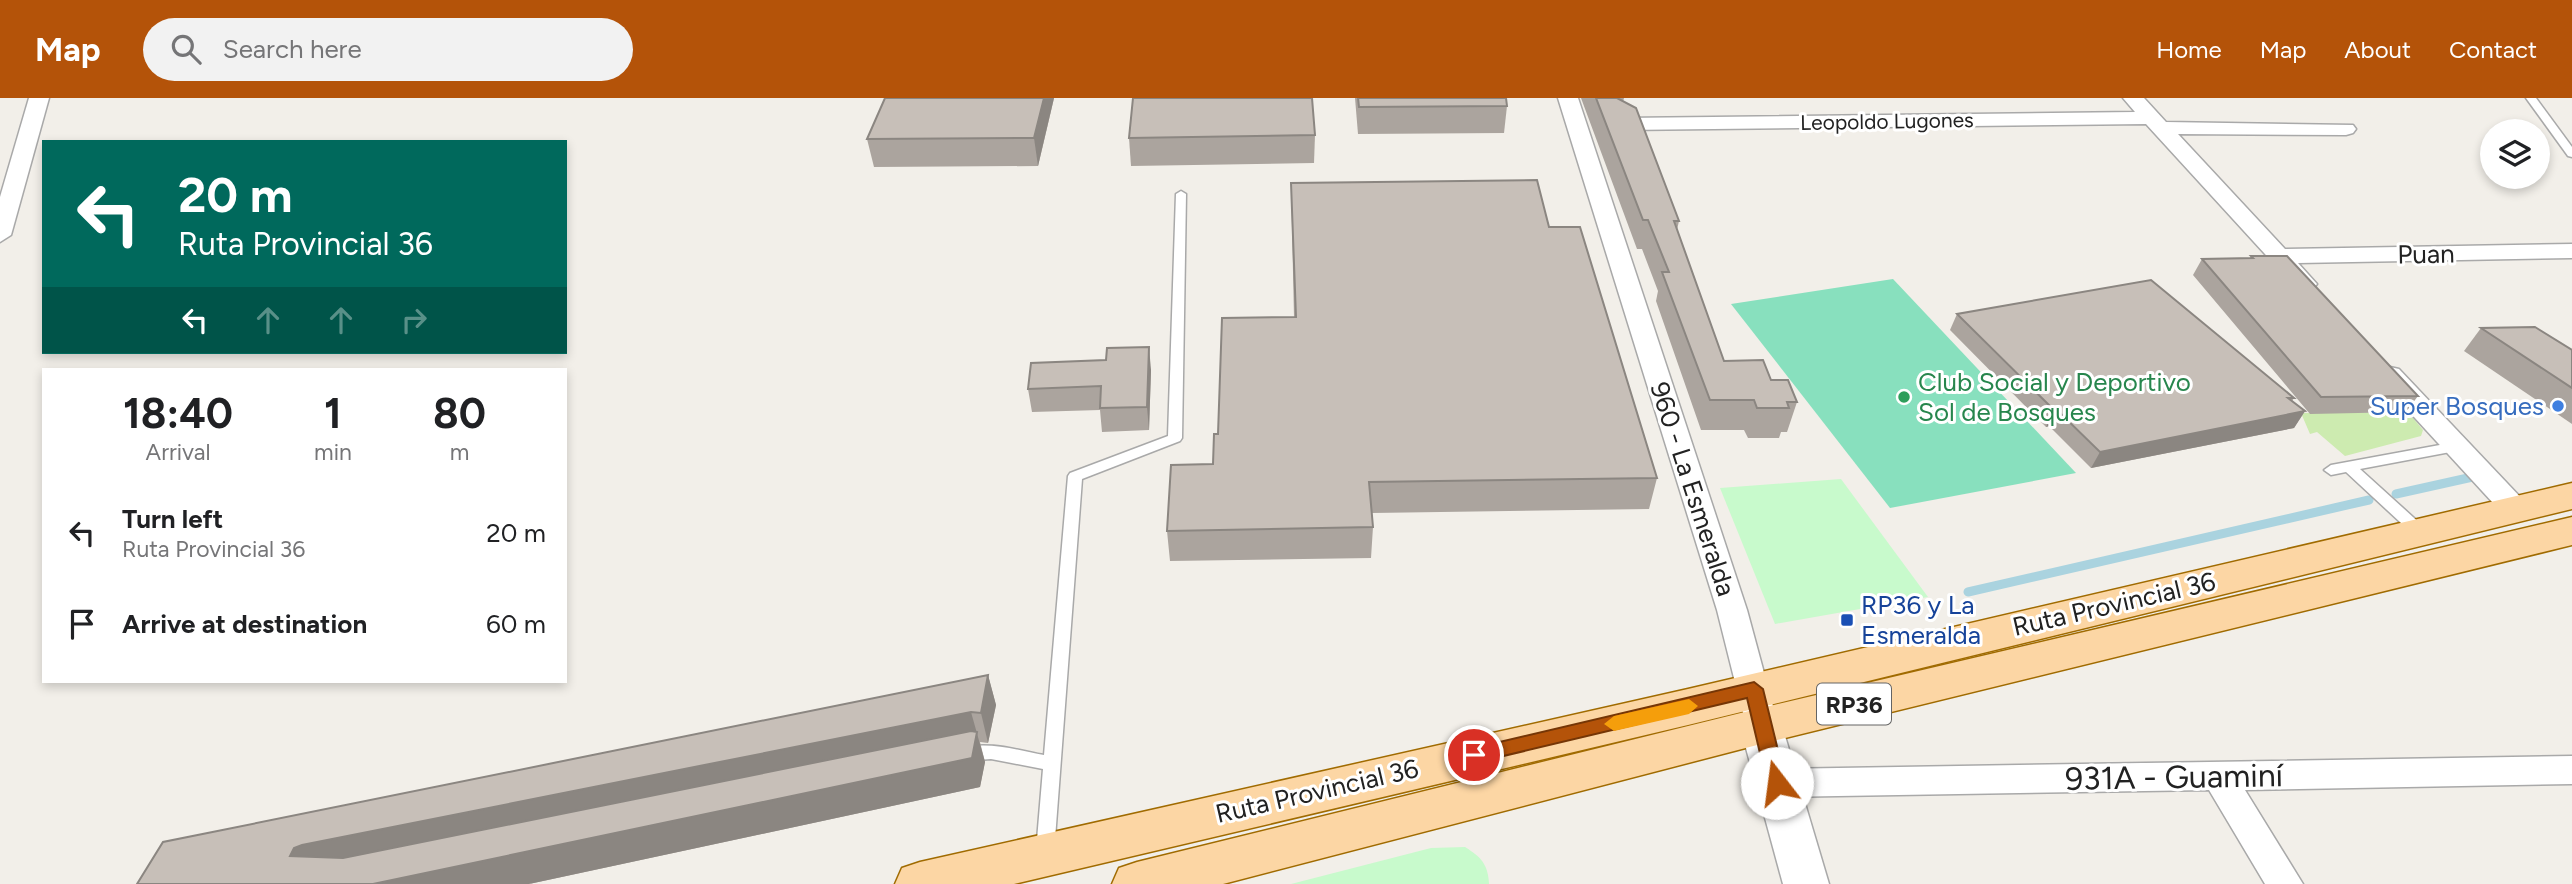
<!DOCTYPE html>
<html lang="en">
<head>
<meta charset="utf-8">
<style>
	body { margin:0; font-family:Figtree,sans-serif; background:#f2f2f2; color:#202124; height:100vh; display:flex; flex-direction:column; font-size:26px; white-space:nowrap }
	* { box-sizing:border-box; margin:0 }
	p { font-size:23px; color:#757577 }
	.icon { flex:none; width:38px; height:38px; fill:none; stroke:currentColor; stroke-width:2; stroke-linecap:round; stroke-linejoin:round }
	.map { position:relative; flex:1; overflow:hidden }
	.drawer { position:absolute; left:42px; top:270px; width:525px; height:315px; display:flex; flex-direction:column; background:#fff; border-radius:0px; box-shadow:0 4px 10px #0003 }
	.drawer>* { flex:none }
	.banner { position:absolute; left:42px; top:42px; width:525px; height:214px; border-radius:0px; box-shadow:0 4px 10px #0003; background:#00695c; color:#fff; overflow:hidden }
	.buttons { position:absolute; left:2480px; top:21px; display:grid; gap:14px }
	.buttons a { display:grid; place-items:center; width:70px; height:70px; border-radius:50%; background:#fff; box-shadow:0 4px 10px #0003; font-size:35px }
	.pin { position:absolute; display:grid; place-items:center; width:60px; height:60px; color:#fff; margin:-30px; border:4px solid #fff; border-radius:50%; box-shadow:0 2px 7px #0007 }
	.me { position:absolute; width:77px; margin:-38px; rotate:345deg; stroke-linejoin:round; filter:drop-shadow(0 0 5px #0008) }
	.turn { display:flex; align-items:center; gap:24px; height:147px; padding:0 21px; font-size:32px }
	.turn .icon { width:91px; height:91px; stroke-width:2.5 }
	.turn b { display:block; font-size:49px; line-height:60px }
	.lanes { display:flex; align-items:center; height:66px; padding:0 21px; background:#0003; justify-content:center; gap:35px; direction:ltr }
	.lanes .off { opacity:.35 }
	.eta { display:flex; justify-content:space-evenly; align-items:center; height:119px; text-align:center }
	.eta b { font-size:42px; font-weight:700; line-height:49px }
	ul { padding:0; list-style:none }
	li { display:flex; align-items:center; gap:21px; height:91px; padding:0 21px }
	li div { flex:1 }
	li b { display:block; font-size:26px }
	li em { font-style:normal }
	header { display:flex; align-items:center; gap:42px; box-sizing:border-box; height:98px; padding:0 35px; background:#b45309; color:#fff }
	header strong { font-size:33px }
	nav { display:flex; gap:38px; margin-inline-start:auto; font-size:24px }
	.search { width:490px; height:63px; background:#f2f2f2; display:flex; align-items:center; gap:18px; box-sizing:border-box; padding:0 24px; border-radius:38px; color:#757577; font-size:26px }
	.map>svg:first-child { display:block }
	.grass { fill:#cdebb0 }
	.park { fill:#c8facc }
	.pitch { fill:#88e0be }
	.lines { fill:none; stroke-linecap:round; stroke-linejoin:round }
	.stream { stroke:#aad3df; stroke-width:9 }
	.service-casing { stroke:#a9a9a9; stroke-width:3 }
	.minor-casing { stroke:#a9a9a9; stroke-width:3 }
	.tertiary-casing { stroke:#a9a9a9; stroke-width:3 }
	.primary-casing { stroke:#a06b00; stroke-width:3 }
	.service { fill:#fff; fill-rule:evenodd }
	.minor { fill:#fff; fill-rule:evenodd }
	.tertiary { fill:#fff; fill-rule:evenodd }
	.primary { fill:#fcd6a4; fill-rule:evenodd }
	.wall { fill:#aba49e }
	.shaded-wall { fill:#8b8681 }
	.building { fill:#c7bfb8; stroke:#8b8681; stroke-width:2 }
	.route { fill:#b45309; stroke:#753606; stroke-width:2 }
	.slow { fill:#f59e0b }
	.leisure-dot { fill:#2e9e5b; stroke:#fff; stroke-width:2.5 }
	.shop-dot { fill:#3f7fe0; stroke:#fff; stroke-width:2.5 }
	.transit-dot { fill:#1a4fb4; stroke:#fff; stroke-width:2.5 }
	.labels { text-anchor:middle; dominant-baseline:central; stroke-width:6; stroke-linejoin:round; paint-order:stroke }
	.far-street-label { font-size:21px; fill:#222; stroke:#fff }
	.shield { fill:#fff; stroke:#646464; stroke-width:2 }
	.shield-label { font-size:24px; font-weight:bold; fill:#222 }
	.street-label { font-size:26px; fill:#222; stroke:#fff }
	.leisure-label { font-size:26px; fill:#27864d; stroke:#fff; text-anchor:start }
	.shop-label { font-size:26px; fill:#366cbe; stroke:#fff; text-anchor:end }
	.transit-label { font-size:26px; fill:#164399; stroke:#fff; text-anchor:start }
	.near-street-label { font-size:32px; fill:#222; stroke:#fff }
</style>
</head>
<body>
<header>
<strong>Map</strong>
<div class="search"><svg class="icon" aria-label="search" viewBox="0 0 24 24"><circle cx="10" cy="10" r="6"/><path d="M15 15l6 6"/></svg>Search here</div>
<nav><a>Home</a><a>Map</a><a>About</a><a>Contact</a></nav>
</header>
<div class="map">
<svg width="2572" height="786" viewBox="0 0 2572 786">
	<rect width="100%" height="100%" fill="#f2efe9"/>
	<!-- grass -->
	<polygon class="grass" points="2408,314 2423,332 2421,338 2345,358 2317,334 2310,336 2301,315"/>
	<!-- park -->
	<g class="park">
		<polygon points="1841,381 1928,499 1775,526 1720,390"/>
		<path d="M1465 749C1481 759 1488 766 1489 786H1291L1431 750Z"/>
	</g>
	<!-- pitch -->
	<polygon class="pitch" points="1893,181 2076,375 1890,410 1731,206"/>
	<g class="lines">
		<!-- stream -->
		<g class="stream">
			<polyline points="2396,396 2477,378"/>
			<polyline points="1968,494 2369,402"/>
		</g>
		<!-- service casing -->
		<g class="service-casing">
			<g id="service">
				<polygon points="2526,0 2536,0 2572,49 2572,59 2568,58"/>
				<path d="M1181 93 1186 96 1182 340 1180 343 1082 381 1054 754 1051 760 1045 762 1039 760 1036 754 1043 671 991 661 964 663 958 661 956 656 958 651C986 642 1017 652 1044 657L1068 378 1070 375 1168 338 1176 96Z"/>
				<polygon points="2456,344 2463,349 2461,352 2360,371 2424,429 2426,433 2424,437 2414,437 2346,374 2331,377 2324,372 2331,367"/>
			</g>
		</g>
		<!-- minor casing -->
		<g class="minor-casing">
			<g id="minor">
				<polygon points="29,0 49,0 11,137 0,144 0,99"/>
				<polygon points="1558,0 1578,0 1747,512 1774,612 1770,621 1758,625 1746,621 1742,612 1717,512"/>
				<polygon points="2123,0 2144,0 2166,24 2353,27 2356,31 2353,35 2346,37 2178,36 2285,151 2572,146 2572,160 2298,165 2317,186 2313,191 2297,191 2146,26 1623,32 1613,26 1623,20 2135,14"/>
				<polygon points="2390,269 2399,271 2525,404 2529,411 2525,418 2515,421 2505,418 2381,283 2377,277 2381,271"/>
				<polygon points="2572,658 2572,686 2245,692 2303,786 2265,786 2209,692 1777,699 1765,695 1760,685 1765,675 1777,671"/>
			</g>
		</g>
		<!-- tertiary casing -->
		<g class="tertiary-casing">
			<polygon id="tertiary" points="1761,611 1776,616 1782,628 1829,786 1783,786 1740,628 1746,616"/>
		</g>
		<!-- primary casing -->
		<g class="primary-casing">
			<g id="primary">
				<polygon points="2572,385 2572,411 1688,627 1014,786 895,786 902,770 920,764 1688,591"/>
				<polygon points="2572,419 2572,447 1761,646 1223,786 1112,786 1119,770 1137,764 1761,610"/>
			</g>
		</g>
		<!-- service -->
		<use href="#service" class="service"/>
		<!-- minor -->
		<use href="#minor" class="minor"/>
		<!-- tertiary -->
		<use href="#tertiary" class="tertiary"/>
		<!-- primary -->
		<use href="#primary" class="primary"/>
	</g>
	<!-- wall -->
	<g class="wall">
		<polygon points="885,0 1054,0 1038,68 874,69 867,41"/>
		<polygon points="1355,0 1506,0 1507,8 1504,35 1358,36"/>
		<polygon points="1581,0 1624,0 1623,4 1679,123 1677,132 1724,263 1771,282 1797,304 1787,334 1781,334 1779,340 1748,340 1744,332 1701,332 1656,203 1658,193 1642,151 1637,151"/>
		<polygon points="1315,37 1314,65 1131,68 1129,40"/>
		<polygon points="1291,85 1549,129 1657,380 1649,411 1372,415 1373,429 1371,460 1170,463 1167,433 1213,366 1218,336 1294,219"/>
		<polygon points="2251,158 2418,298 2406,314 2310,316 2193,177 2202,161 2250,160"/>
		<polygon points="1957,216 2294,300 2292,303 2305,313 2294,330 2091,370 2049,328 2046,329 1950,232"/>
		<polygon points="2481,230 2572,252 2572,326 2464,253"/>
		<polygon points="1151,272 1149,332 1102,334 1100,312 1032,314 1028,291"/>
		<polygon points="988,577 996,607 988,645 980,644 985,664 980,689 529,786"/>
	</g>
	<!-- shaded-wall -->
	<g class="shaded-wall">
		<polygon points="1044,0 1054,0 1038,68 1034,40"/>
		<polygon points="1149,249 1151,272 1149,332 1147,309"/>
		<polygon points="2054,312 2057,312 2049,328 2046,329"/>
		<polygon points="2305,313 2294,330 2091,370 2100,354"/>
		<polygon points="988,577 996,607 988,645 981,615"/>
		<polygon points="971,614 985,664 980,689 529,786 373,786 327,775 290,758 294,750 302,747"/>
	</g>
	<!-- building -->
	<g class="building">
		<polygon points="885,0 1044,0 1034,40 867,41"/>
		<polygon points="1133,0 1312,0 1315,37 1129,40"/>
		<polygon points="1358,0 1506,0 1507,8 1359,9"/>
		<polygon points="1596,0 1617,0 1636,10 1679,123 1674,123 1724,263 1763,262 1771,282 1788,282 1797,304 1787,304 1789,310 1757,310 1754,302 1710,302 1662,174 1669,174 1648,122 1643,122"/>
		<polygon points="1537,82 1549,129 1580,129 1657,380 1369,384 1373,429 1167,433 1171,367 1213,366 1214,336 1218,336 1222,220 1296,219 1291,85"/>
		<polygon points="2251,158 2287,158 2418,298 2321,299 2202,161 2253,160"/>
		<polygon points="2151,182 2294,300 2288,300 2305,313 2100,354 2057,312 2054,312 1957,216"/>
		<polygon points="2535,229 2572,252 2572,290 2481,230"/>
		<polygon points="1149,249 1147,309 1100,310 1101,288 1028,291 1031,265 1106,262 1107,250"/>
		<polygon points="988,577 981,615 971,614 302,747 294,750 290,758 343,760 971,633 977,634 972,660 373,786 137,786 163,744"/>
	</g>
	<!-- route -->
	<polygon class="route" points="1754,584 1763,591 1786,685 1783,691 1770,691 1767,685 1747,600 1474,665 1467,663 1464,657 1467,652 1474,650"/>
	<!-- slow -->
	<polygon class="slow" points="1689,601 1698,608 1689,616 1614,633 1604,626 1614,618"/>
	<!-- markers -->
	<circle class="leisure-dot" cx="1904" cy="299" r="7"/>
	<circle class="shop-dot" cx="2558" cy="308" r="7"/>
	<rect class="transit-dot" x="1840" y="515" width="14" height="14" rx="3.5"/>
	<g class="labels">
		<!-- far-street labels -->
		<g class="far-street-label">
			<text transform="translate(1887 23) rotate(-1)">Leopoldo Lugones</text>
		</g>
		<!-- shield labels -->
		<rect class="shield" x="1817" y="585.5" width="74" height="41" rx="5"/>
		<g class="shield-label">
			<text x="1854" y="606">RP36</text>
		</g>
		<!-- street labels -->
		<g class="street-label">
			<text transform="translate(2426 156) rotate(-1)">Puan</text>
			<text transform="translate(1693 391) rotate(72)">960 - La Esmeralda</text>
			<text transform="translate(2114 506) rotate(-13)">Ruta Provincial 36</text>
			<text transform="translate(1317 693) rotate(-13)">Ruta Provincial 36</text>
		</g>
		<!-- leisure labels -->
		<g class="leisure-label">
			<text x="1918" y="284">Club Social y Deportivo<tspan x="1918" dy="30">Sol de Bosques</tspan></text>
		</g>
		<!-- shop labels -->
		<g class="shop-label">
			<text x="2544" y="308">Super Bosques</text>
		</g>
		<!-- transit labels -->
		<g class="transit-label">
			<text x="1861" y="507">RP36 y La<tspan x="1861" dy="30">Esmeralda</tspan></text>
		</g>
		<!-- near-street labels -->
		<g class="near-street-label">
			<text transform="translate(2174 679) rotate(-1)">931A - Guaminí</text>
		</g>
	</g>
</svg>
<div class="buttons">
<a><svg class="icon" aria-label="layers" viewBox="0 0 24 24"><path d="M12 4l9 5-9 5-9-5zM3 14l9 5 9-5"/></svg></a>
</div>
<div class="pin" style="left:1474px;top:657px;background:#d93025"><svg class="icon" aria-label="arrive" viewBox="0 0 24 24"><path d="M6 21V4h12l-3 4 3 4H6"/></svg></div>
<svg class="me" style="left:1777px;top:685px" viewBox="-20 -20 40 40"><circle r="19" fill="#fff"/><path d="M0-13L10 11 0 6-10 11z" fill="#b45309"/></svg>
<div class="banner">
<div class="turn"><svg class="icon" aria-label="left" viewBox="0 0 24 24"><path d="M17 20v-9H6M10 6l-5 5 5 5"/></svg><div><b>20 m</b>Ruta Provincial 36</div></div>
<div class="lanes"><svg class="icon" aria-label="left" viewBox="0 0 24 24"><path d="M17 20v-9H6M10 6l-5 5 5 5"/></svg><svg class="icon off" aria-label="ahead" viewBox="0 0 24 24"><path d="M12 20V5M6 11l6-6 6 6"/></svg><svg class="icon off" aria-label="ahead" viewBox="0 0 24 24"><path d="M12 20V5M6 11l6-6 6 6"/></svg><svg class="icon off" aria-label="right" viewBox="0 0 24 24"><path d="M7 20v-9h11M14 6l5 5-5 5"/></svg></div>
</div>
<section class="drawer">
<div class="eta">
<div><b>18:40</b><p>Arrival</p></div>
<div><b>1</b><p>min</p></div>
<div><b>80</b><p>m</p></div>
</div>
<ul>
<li><svg class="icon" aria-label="left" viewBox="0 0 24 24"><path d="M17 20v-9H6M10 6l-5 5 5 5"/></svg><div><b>Turn left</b><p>Ruta Provincial 36</p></div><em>20 m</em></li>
<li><svg class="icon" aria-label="arrive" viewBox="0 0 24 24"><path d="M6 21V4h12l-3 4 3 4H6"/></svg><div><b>Arrive at destination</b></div><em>60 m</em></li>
</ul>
</section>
</div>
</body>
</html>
